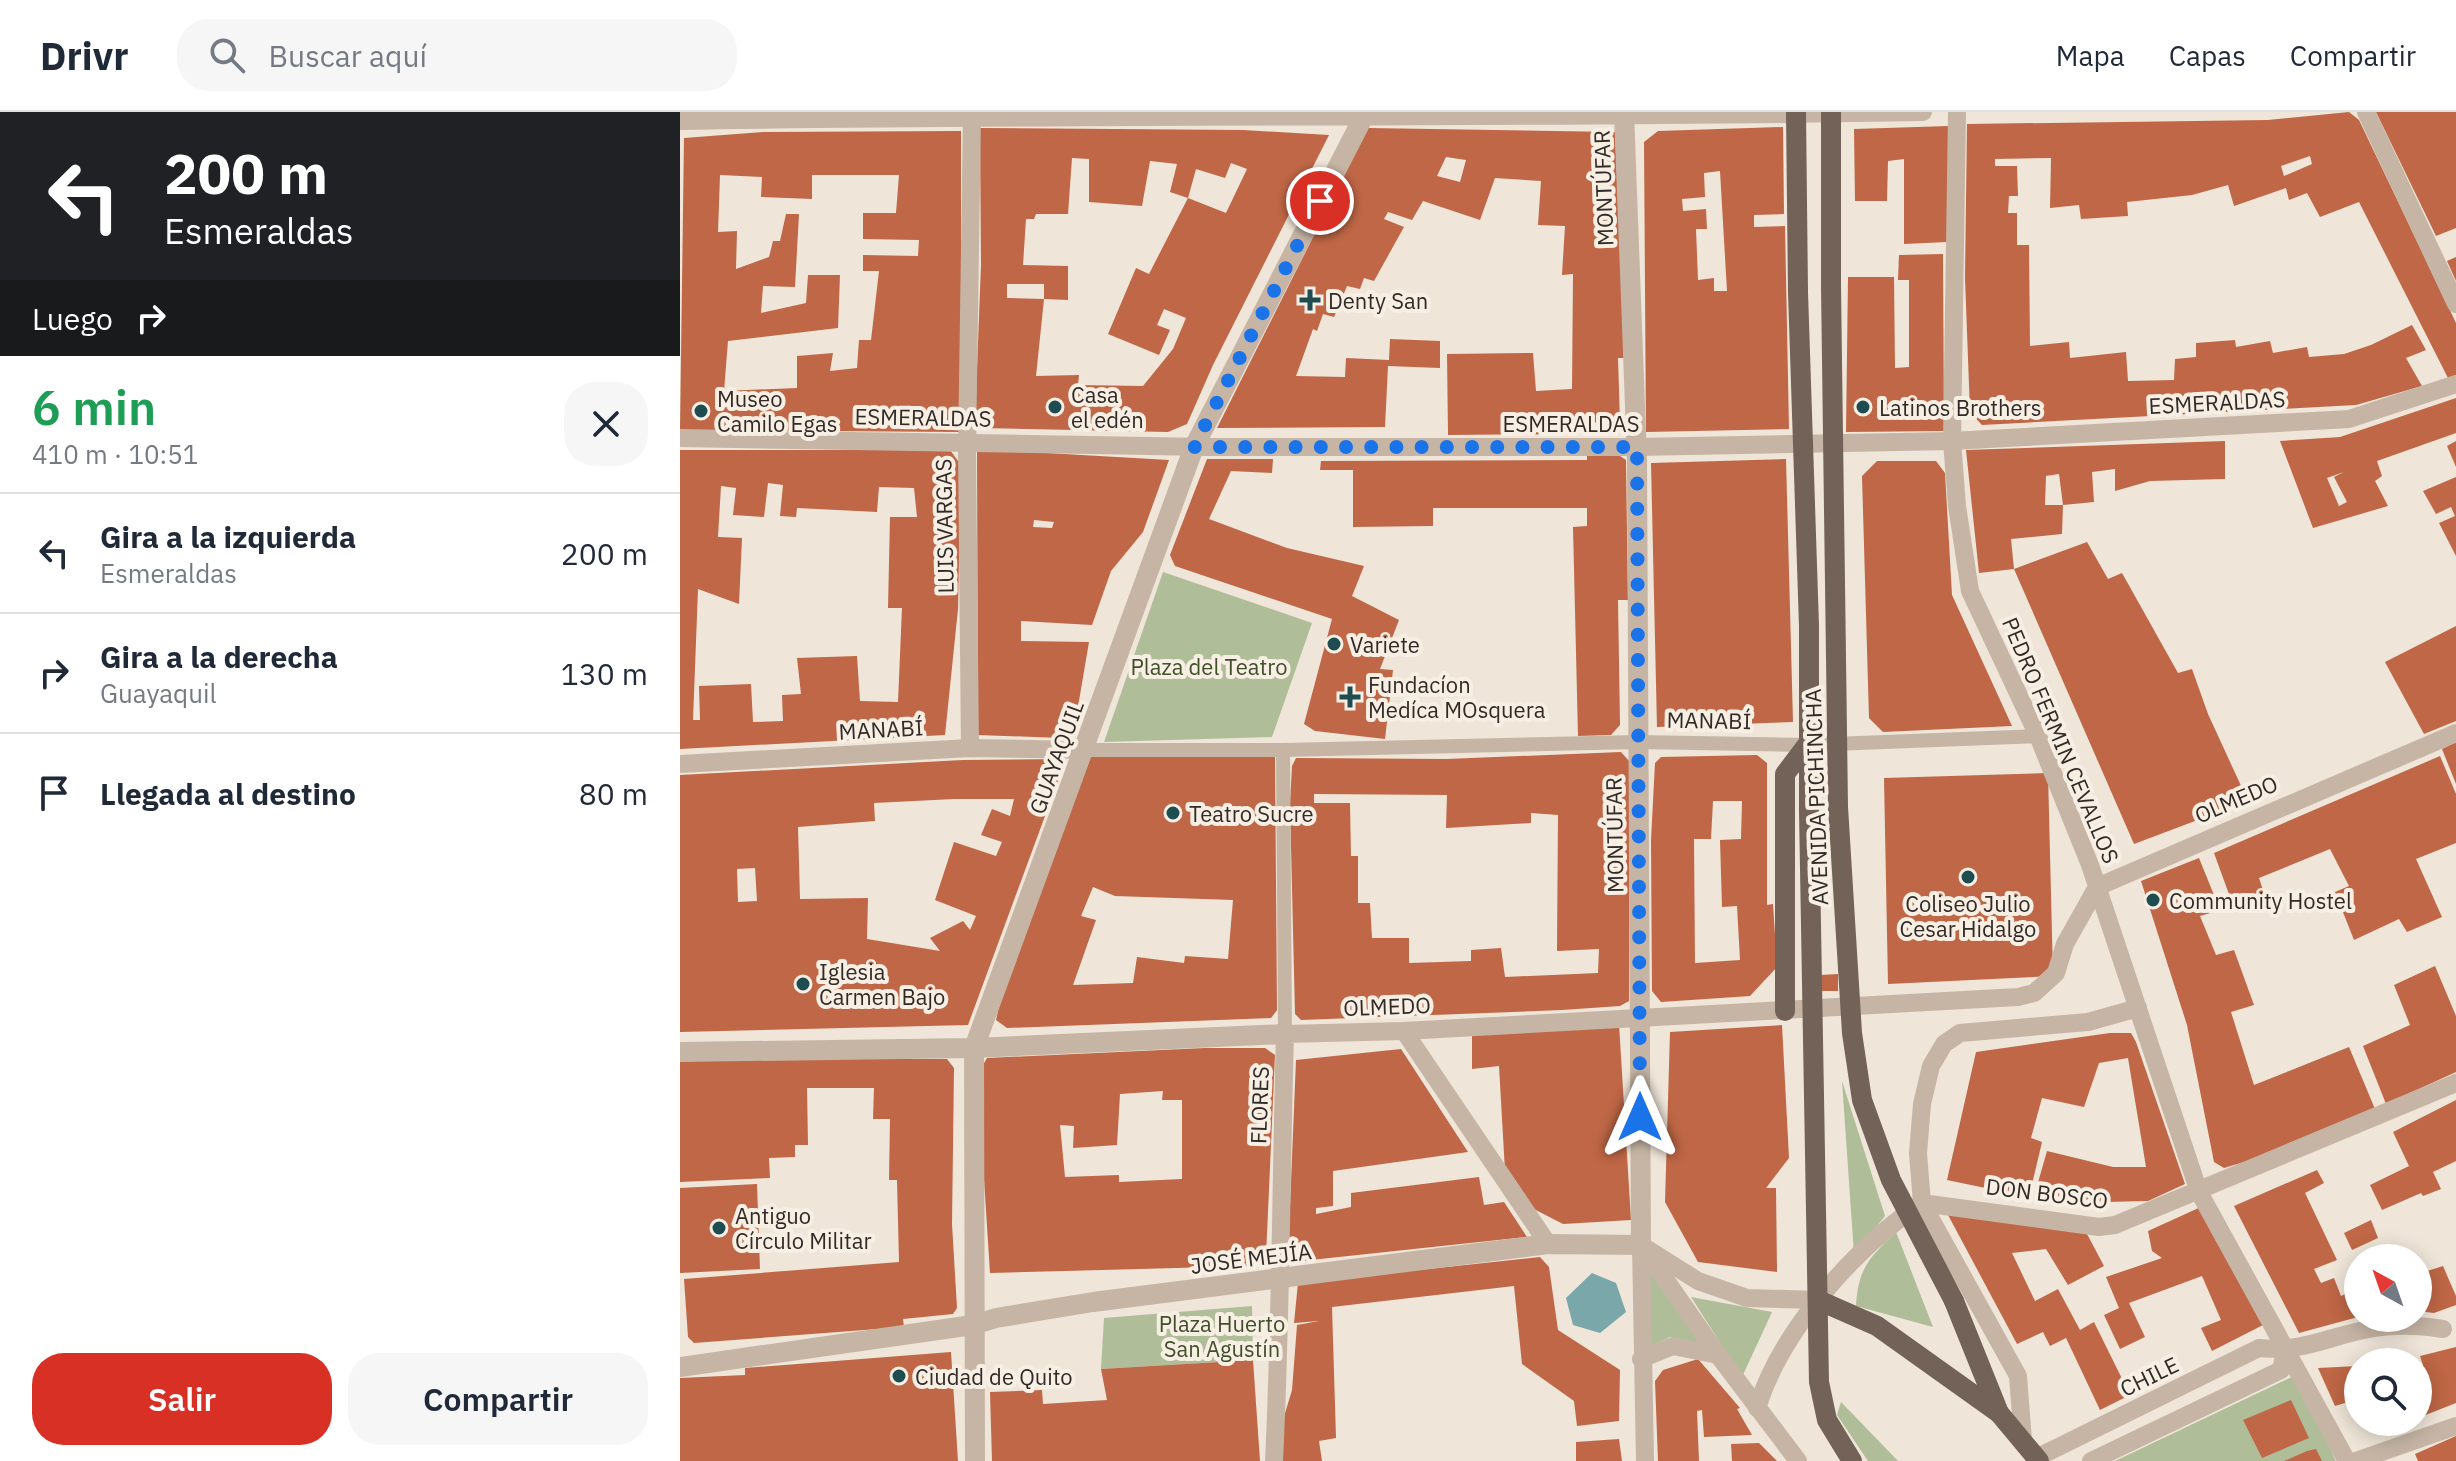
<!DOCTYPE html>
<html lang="es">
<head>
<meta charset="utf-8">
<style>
	body { margin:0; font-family:"IBM Plex Sans",sans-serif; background:#f6f6f7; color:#1f2937; height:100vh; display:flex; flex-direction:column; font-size:30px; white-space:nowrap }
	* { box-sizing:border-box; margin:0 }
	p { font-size:26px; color:#747a83 }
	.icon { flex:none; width:44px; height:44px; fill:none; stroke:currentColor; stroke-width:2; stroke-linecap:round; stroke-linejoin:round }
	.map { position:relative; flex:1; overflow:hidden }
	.details { display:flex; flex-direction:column; background:#fff; width:680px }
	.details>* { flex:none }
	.top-card { background:#202124; color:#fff; overflow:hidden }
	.needle { width:52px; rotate:320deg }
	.buttons { position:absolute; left:1664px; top:1132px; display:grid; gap:16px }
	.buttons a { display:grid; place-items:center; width:88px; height:88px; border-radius:50%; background:#fff; box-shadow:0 4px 20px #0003; font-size:40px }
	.pin { position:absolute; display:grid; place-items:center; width:68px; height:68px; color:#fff; margin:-34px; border:4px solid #fff; border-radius:50%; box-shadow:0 2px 8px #0007 }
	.me { position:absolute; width:88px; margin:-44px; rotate:0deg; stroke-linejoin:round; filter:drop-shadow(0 0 6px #0008) }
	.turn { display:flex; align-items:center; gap:28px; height:168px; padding:0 32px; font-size:36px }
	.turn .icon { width:104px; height:104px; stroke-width:2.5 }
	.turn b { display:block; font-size:56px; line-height:68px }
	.then { display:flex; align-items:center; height:76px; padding:0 32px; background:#0003; gap:16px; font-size:30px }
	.round { display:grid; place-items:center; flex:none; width:84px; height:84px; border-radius:32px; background:#f6f6f7 }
	.headline { display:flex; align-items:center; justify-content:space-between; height:136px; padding:0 32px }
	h1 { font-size:48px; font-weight:600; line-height:60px; color:#1e9e55 }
	.button { display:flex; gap:16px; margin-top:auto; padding:16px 32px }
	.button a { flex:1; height:92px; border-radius:32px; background:#d93025; color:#fff; font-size:32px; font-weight:600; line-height:92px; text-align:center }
	.button a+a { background:#f6f6f7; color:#1f2937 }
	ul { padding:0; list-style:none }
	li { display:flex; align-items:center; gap:24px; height:120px; padding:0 32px; border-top:2px solid #e0e1e3 }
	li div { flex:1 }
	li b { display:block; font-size:30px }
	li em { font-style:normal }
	header { display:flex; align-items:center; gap:48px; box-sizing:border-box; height:112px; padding:0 40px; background:#fff; border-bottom:2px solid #e0e1e3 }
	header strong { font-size:38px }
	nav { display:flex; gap:44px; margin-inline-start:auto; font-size:28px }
	.search { width:560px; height:72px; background:#f6f6f7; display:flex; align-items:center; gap:20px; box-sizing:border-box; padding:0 28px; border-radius:32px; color:#747a83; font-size:30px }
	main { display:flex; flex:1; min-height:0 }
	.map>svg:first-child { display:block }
	.green { fill:#b0bd99 }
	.water { fill:#79a7aa }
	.building { fill:#bf6746; fill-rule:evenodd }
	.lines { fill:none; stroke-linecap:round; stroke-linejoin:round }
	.pedestrian { stroke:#c6b5a5; stroke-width:14 }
	.minor { stroke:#c6b5a5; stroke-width:18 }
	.tertiary { stroke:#c6b5a5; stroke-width:20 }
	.primary { stroke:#736257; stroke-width:20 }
	.primary-bridge { stroke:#736257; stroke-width:20 }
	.route { stroke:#1a73e8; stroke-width:14; stroke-dasharray:0 25.2 }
	.poi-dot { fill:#1e4c51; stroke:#f7efe4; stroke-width:3 }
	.labels { text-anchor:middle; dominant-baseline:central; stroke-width:8; stroke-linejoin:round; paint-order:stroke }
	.street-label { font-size:22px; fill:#322a26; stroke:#f7efe4 }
	.poi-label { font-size:22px; fill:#322a26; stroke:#f7efe4; text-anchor:start }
	.park-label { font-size:22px; fill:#414f2b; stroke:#f7efe4 }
</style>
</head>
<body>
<header>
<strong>Drivr</strong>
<div class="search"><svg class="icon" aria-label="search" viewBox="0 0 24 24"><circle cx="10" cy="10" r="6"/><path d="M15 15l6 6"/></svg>Buscar aquí</div>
<nav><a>Mapa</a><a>Capas</a><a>Compartir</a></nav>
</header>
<main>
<section class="details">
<div class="top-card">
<div class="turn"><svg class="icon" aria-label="left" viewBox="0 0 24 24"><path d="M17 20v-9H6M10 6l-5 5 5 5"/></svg><div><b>200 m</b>Esmeraldas</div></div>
<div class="then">Luego<svg class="icon" aria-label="right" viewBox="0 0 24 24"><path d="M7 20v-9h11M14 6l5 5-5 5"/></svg></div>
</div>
<div class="headline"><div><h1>6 min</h1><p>410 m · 10:51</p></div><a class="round"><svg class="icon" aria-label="close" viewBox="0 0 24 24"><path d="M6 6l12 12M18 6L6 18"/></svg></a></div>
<ul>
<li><svg class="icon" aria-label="left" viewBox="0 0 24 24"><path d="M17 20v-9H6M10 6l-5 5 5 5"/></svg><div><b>Gira a la izquierda</b><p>Esmeraldas</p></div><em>200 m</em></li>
<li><svg class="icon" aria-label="right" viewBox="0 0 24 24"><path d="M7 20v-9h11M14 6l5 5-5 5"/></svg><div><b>Gira a la derecha</b><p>Guayaquil</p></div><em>130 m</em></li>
<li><svg class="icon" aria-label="arrive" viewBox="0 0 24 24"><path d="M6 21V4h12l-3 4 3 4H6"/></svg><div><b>Llegada al destino</b></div><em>80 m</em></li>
</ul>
<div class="button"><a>Salir</a><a>Compartir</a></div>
</section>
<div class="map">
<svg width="1776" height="1349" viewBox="0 0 1776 1349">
	<rect width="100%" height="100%" fill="#efe5d8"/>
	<!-- green -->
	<g class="green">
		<polygon points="483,460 632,511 592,625 424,630"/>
		<polygon points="1162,969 1205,1104 1174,1142"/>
		<path d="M1216 1120 1253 1215 1176 1194C1178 1156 1190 1145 1216 1120Z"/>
		<polygon points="967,1155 1021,1233 990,1225 971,1234"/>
		<polygon points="1011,1185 1092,1200 1062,1265"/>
		<polygon points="572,1194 573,1248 421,1257 424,1206"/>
		<polygon points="1616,1263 1656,1349 1435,1349"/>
		<polygon points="1161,1290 1218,1349 1188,1349 1157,1303"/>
	</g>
	<!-- water -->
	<polygon class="water" points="912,1161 936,1171 946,1200 920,1221 893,1213 886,1186"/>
	<!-- building -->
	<g class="building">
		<path d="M1669 0 1679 8 1776 211V263L1768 266 1679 90 1640 105 1627 81 1609 88 1606 76 1554 94 1548 73 1512 83 1447 90 1448 104 1401 107 1399 93 1370 96 1371 46 1315 47V54H1337L1338 84H1329L1328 101H1337V133H1349L1350 234 1389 230 1390 246 1446 240 1448 269 1494 268 1495 247 1516 245V231L1555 228 1556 235 1590 229 1593 241 1627 235 1629 245 1664 242 1691 233 1732 213 1746 238 1726 246 1742 274 1676 293 1302 313 1290 300 1285 166 1287 12 1588 8ZM1630 44 1632 52 1604 64 1601 54Z"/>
		<polygon points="1696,0 1776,0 1776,116 1756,124"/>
		<polygon points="1269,14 1267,130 1224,132 1224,47 1208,49 1207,89 1175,89 1174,17"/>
		<path d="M1103 15 1104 102 1074 103V115L1105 114 1109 317 966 320 964 30 978 19ZM1040 59 1047 179H1034V166L1018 168 1016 117H1027L1026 97 1003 99 1002 87 1025 85 1024 61Z"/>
		<path d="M300 16 563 18 649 23 533 253 507 312 488 320 301 316 295 309 301 153ZM392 46 409 47V90L462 94 470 49 497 52 490 80 508 86 516 57 545 66 551 51 567 57 546 101 508 86 469 162 456 156 428 222 479 243 490 218 477 213 484 197 506 206 493 237 463 274 398 273 399 263 356 264 364 187 327 186V172H364V187L388 188V154L343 153 346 107H354L356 102H388Z"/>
		<path d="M688 16 935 20 945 246H938L940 311 892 310V322L768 323 767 242 853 241 856 279 892 277 893 162 882 163 885 114 858 113 861 69 815 66 800 108 743 89 732 108 708 100 704 107 724 115 694 169 684 166 680 177 667 174 654 205 643 202 637 219 633 217 616 264 665 265 666 246 709 248 710 227 760 229V256L708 254 705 315 537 316ZM766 45 786 48 780 70 757 64Z"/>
		<path d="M281 19V320L0 318 4 26 83 20ZM40 63 82 65 81 85 132 87V63H219L216 101H183V127L239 128 238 144 183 143V159H199L191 228H179L177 256 150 259 153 241 117 244V276L44 279 48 229 158 216 160 163H128L126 191 81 201 83 174 115 175 119 102H106L100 129H93L89 145 56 157 57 119 38 120Z"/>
		<polygon points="1263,142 1264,319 1166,320 1168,165 1214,165 1215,256 1229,255 1229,168 1218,168 1219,143"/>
		<polygon points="1776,145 1776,169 1767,149"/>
		<path d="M1776 286V321L1697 349 1702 364 1695 369 1708 394 1633 416 1600 329 1660 325ZM1664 360 1654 365 1667 390 1659 394 1647 366Z"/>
		<polygon points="1545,329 1545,367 1470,369 1435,379 1435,357 1412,360 1414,390 1383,393 1379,362 1366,364 1365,393 1383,393 1382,422 1331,427 1334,457 1407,430 1428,467 1442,461 1498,561 1512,557 1528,602 1568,689 1454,732 1334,457 1299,461 1286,338"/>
		<polygon points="1776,329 1776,355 1767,334"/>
		<path d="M297 337 489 348 463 420 431 459 412 513 341 509V529L409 530 394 618 381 626 298 623ZM354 408 374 410 372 416 353 415Z"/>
		<path d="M0 338H270L281 353 280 403 278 497 265 623 0 637ZM88 371 103 373 100 404 116 405 117 396 197 400 199 375 234 376 237 405H210L208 496H222L218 590 180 589 177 544 117 546 121 582 102 583 103 609 73 610 71 572 19 574 20 608H13L18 477 59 492 62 426 38 425 41 374 56 376 53 403 84 405Z"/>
		<polygon points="907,344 940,344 946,348 948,488 938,488 940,613 931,623 898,624 893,415 907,414 907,396 753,396 753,414 673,415 673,358 640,358 641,349 907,348"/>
		<polygon points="527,347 593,347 592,361 551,359 529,407 607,436 684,454 672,484 719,508 700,557 713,558 705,627 635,619 624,612 652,507 495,454 490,443"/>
		<polygon points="1106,347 1113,610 977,615 971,351"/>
		<polygon points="1197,349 1256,349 1265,361 1272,483 1332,614 1203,620 1189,606 1182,364"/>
		<polygon points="1776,365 1776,444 1759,411 1775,404 1771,395 1756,402 1743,379"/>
		<polygon points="1776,514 1776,609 1744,622 1705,550"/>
		<polygon points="1776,630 1776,672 1762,637"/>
		<path d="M941 640 950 650 949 889 940 894 882 898 621 908 615 902 610 692 612 654 616 646 767 647ZM634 682 767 683 766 716 851 711V701L878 703 877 839 919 837 918 861 825 865 821 836 791 838V849L729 851V826H692L690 791H678V744H671L670 691H634Z"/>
		<path d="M1077 643 1087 651V793L1093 792 1097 855 1070 884 981 890 972 879 971 728 975 651 981 645ZM1033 689H1062L1061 727 1040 728 1042 795 1057 794 1060 848 1015 851 1014 727H1031Z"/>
		<path d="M411 644 595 645 597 898 591 906 327 916 316 908 323 877ZM413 775 435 784 553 788 548 847 505 844 504 851 457 845 453 871 393 873 416 808 401 804Z"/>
		<polygon points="1760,644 1776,682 1776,731 1736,747 1762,805 1727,820 1719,807 1674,828 1655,780 1669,774 1650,737 1579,766 1586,787 1554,796 1534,741"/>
		<path d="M386 647 288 913 0 920V663L283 648ZM274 687H334L330 704 312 697 301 723 322 730 316 744 274 730 255 788 296 804 290 818 283 809 250 826 260 839 187 827 188 786 120 787 118 715 195 709 194 691ZM75 756 77 789 58 790 57 757Z"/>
		<polygon points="1368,661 1373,864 1208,872 1204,666"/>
		<polygon points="1519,746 1540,798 1520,804 1536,843 1554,838 1574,893 1551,900 1574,973 1669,935 1695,997 1594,1041 1544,1056 1534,1050 1507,913 1461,769"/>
		<polygon points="1755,854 1776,904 1776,960 1706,992 1683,934 1730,913 1714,873"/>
		<polygon points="1158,862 1158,879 1140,879 1140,863"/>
		<polygon points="939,912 951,1108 883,1112 850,1095 825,1059 819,954 792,957 792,923"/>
		<polygon points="1102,913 1109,1046 1086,1076 1096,1076 1097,1160 1018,1150 985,1090 990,920"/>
		<polygon points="1430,921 1451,921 1456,930 1505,1072 1468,1089 1425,1090 1355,1081 1367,1039 1433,1055 1466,1055 1448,946 1419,951 1404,995 1362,986 1351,1026 1362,1030 1349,1085 1267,1068 1296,940"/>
		<path d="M525 936H585L595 943 586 1144 571 1154 310 1161 304 1067 303 953 307 946ZM483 979 482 988H502V1067L439 1070V1063L385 1065 380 1013 394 1014 393 1036 437 1033 440 982Z"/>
		<polygon points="721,937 788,1040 653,1059 653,1094 636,1096 636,1102 671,1095 671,1081 799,1065 804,1093 824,1090 847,1125 612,1150 608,1144 616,948"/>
		<polygon points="0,947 267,947 274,956 272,1112 277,1196 273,1202 223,1207 224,1215 14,1231 8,1225 4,1167 219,1150 217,1068 209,1068 210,1007 193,1007 194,976 127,976 128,1033 115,1033 115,1045 89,1046 90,1066 0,1070"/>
		<polygon points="1776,988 1776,1049 1753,1060 1761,1077 1743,1084 1741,1081 1702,1098 1690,1073 1729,1054 1713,1020"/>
		<polygon points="1637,1058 1644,1071 1625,1081 1657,1148 1634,1157 1641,1171 1654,1166 1661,1184 1678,1176 1678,1205 1619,1221 1554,1094"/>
		<polygon points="77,1072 80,1157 0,1161 0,1076"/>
		<polygon points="1523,1094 1583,1213 1532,1239 1521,1216 1541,1208 1522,1164 1449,1191 1465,1225 1440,1237 1424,1203 1439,1196 1426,1165 1482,1146 1472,1139 1468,1119"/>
		<polygon points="1267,1101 1407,1122 1424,1154 1388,1173 1366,1137 1332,1141 1355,1189 1378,1177 1400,1218 1414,1210 1450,1283 1420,1298 1386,1226 1370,1234 1363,1220 1337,1232"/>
		<polygon points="1691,1108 1698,1126 1672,1138 1664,1121"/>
		<polygon points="860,1145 869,1155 878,1218 940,1258 939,1309 897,1314 894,1289 842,1252 834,1174 652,1195 656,1326 639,1329 642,1349 603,1349 603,1308 612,1278 617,1213 639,1209 614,1211 618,1171"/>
		<polygon points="1763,1154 1776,1184 1776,1193 1754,1201 1738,1199 1738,1162"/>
		<polygon points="1776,1235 1776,1291 1738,1306 1738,1255 1743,1253 1740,1244"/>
		<polygon points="271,1240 278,1349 0,1349 0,1266 65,1263 65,1256"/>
		<polygon points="1018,1247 1060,1296 1057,1297 1072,1323 1024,1325 1022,1298 1017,1299 1019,1349 978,1349 975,1269 983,1258"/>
		<polygon points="573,1248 580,1349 312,1349 310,1280 362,1278 363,1292 427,1288 421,1257"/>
		<polygon points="1678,1254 1678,1287 1655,1294 1638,1256"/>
		<polygon points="1611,1288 1629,1326 1582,1346 1563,1308"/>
		<polygon points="1776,1324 1776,1349 1738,1349 1735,1342"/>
		<polygon points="939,1327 942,1349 896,1349 896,1330"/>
		<polygon points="1079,1331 1097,1349 1052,1349 1051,1332"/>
		<polygon points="1636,1337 1642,1349 1604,1349 1627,1339"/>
	</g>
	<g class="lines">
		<!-- pedestrian -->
		<g class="pedestrian">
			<polyline points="404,638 603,638 958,630 1127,633 1358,624"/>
			<polyline points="603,638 605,922"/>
		</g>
		<!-- minor -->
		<g class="minor">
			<polyline points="1277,0 1272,329 1277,394 1290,479 1358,624 1410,753 1519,1080 1667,1349"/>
			<polyline points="1686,0 1776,192"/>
			<path d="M0 9C414 2 829 7 1243 0"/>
			<polyline points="0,326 527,335 957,335 1272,329 1669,307 1776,272"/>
			<polyline points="290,636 287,338 292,0"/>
			<polyline points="0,652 290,636 404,638"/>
			<polyline points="724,919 868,1132"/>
			<polyline points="961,1133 965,1349"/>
			<polyline points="961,1133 1018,1169 1067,1186 1138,1188"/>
			<polyline points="967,1141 1038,1243"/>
			<polyline points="961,1247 993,1234 1038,1243 1118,1349"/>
			<path d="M1077 1296C1101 1219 1175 1135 1242 1091L1419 1115 1435 1113 1776 971"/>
			<polyline points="1343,1329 1338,1264 1242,1091 1238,1041 1242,992 1251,954 1264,932 1280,921 1408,910 1458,896"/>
			<path d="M1356 1346 1579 1236C1625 1240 1646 1225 1689 1217 1715 1212 1737 1213 1763 1217"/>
			<path d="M594 1349C601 1206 601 1064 605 922L724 919 1338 885 1354 881 1376 861 1385 832 1417 775 1776 621"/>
			<polyline points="1411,1349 1601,1258 1605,1239"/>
			<polyline points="1676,1349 1776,1314"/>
		</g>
		<!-- tertiary -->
		<g class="tertiary">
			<polyline points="0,940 294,936 605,922"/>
			<polyline points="0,1255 293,1213 316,1206 413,1190 868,1132 961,1133 957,348 944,0"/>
			<polyline points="295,1349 294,936 514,335 686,0"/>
		</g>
		<!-- primary -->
		<g class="primary">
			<polyline points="1151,174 1158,695"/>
			<polyline points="1118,180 1129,514 1129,699"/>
			<polyline points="1105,899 1105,662 1127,633"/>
			<polyline points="1138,1188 1197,1214 1319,1301"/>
			<polyline points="1274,1189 1319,1301 1359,1349"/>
		</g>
		<!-- primary-bridge -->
		<g class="primary-bridge">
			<polyline points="1116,0 1118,180"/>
			<polyline points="1151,0 1151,174"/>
			<polyline points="1158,695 1172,921 1182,988 1211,1068 1274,1189"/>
			<polyline points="1129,699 1139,1270 1147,1308 1172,1349"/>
		</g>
	</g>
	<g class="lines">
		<!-- route -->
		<polyline class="route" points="640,89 514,335 957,335 960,1005"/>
	</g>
	<!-- markers -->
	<g class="poi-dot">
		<path d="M626 176h8v8h8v8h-8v8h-8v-8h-8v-8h8z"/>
		<circle cx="375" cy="295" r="8"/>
		<circle cx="1183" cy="295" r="8"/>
		<circle cx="21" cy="299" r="8"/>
		<circle cx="654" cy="532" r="8"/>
		<path d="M666 573h8v8h8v8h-8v8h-8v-8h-8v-8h8z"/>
		<circle cx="493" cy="701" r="8"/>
		<circle cx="1288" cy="765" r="8"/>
		<circle cx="1473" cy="788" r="8"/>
		<circle cx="123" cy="872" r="8"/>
		<circle cx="39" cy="1116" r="8"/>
		<circle cx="219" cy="1264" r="8"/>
	</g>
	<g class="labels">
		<!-- street labels -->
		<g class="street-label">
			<text transform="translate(923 76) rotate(-92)">MONTÚFAR</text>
			<text transform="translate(1537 290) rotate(-3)">ESMERALDAS</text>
			<text transform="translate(243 305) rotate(1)">ESMERALDAS</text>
			<text x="891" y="311">ESMERALDAS</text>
			<text transform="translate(264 414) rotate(-91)">LUIS VARGAS</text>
			<text transform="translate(1029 608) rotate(1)">MANABÍ</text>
			<text transform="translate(201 617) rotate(-3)">MANABÍ</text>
			<text transform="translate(1381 628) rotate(67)">PEDRO FERMIN CEVALLOS</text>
			<text transform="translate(376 645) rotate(-70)">GUAYAQUIL</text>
			<text transform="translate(1136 685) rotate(-92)">AVENIDA PICHINCHA</text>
			<text transform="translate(1556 687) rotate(-23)">OLMEDO</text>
			<text transform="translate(934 723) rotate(-91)">MONTÚFAR</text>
			<text transform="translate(707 894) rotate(-2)">OLMEDO</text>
			<text transform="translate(579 993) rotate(-88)">FLORES</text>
			<text transform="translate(1367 1081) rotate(7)">DON BOSCO</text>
			<text transform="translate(571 1146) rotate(-7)">JOSÉ MEJÍA</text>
			<text transform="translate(1469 1264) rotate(-26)">CHILE</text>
		</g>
		<!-- poi labels -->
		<g class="poi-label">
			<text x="648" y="188">Denty San</text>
			<text x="391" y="282">Casa<tspan x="391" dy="25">el edén</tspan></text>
			<text x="37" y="286">Museo<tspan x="37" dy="25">Camilo Egas</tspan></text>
			<text x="1199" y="295">Latinos Brothers</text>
			<text x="670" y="532">Variete</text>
			<text x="688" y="572">Fundacíon<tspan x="688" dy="25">Medíca MOsquera</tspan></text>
			<text x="509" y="701">Teatro Sucre</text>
			<text x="1489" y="788">Community Hostel</text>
			<text x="1288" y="791" text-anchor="middle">Coliseo Julio<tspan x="1288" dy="25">Cesar Hidalgo</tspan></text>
			<text x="139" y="859">Iglesia<tspan x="139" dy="25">Carmen Bajo</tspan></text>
			<text x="55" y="1103">Antiguo<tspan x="55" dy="25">Círculo Militar</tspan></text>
			<text x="235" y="1264">Ciudad de Quito</text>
		</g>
		<!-- park labels -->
		<g class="park-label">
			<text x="529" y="554">Plaza del Teatro</text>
			<text x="542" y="1211">Plaza Huerto<tspan x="542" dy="25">San Agustín</tspan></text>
		</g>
	</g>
</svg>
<div class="buttons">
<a><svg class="needle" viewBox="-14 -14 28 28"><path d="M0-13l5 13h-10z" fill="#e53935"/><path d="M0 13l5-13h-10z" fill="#747a83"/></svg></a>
<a><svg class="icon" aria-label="search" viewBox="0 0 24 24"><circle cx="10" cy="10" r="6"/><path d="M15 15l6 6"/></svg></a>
</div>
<div class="pin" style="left:640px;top:89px;background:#d93025"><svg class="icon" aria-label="arrive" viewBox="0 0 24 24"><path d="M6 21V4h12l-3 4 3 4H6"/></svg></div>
<svg class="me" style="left:960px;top:1005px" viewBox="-20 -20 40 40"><path d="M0-17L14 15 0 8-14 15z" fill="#1a73e8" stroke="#fff" stroke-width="4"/></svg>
</div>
</main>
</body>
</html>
